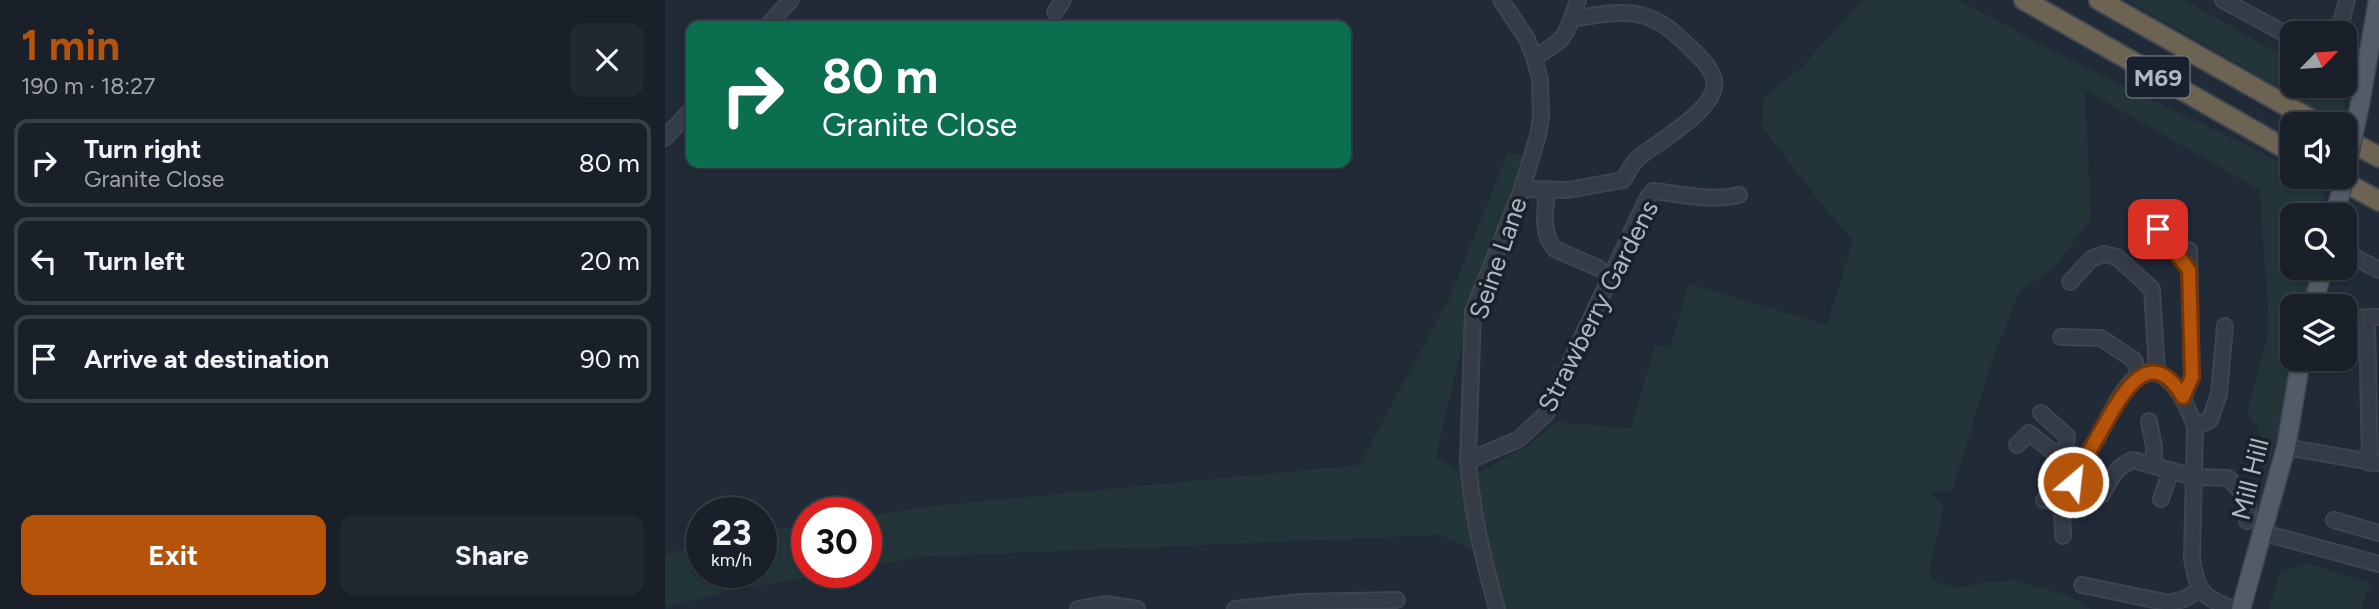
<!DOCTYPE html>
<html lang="en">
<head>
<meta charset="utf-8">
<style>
	body { margin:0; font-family:Figtree,sans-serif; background:#222831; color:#f1f3f6; height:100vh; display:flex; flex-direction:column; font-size:26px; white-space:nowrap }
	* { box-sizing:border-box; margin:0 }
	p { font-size:23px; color:#9fa3a8 }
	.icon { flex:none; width:38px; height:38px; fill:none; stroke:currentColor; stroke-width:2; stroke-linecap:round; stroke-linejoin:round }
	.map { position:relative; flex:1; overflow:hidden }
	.details { display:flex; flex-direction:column; background:#192029; width:665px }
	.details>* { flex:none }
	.guide { position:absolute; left:21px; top:21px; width:665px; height:147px; border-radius:14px; box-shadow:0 2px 5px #0004,0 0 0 2px #373e46; background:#0b6e4f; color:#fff; overflow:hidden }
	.needle { width:46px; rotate:65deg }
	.tools { position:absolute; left:1615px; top:21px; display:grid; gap:14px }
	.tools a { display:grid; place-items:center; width:77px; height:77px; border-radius:14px; background:#192029; box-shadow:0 2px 5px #0004,0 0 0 2px #373e46; font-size:35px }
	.speed { position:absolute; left:21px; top:497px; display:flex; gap:14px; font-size:35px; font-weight:700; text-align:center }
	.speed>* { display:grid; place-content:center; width:91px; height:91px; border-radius:50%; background:#192029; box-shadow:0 2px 5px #0004,0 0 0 2px #373e46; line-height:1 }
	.speed small { font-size:18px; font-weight:400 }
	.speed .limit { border:10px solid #d22; background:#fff; color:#111 }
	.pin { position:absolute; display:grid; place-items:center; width:60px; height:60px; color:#fff; margin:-30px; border-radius:14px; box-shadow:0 4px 10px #0006 }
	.me { position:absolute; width:77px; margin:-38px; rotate:28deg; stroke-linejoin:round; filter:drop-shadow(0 0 5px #0008) }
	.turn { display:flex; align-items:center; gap:24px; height:147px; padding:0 21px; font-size:32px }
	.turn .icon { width:91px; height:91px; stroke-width:2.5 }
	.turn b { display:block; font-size:49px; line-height:60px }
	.round { display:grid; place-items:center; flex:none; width:74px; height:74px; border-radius:14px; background:#222831 }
	.summary { display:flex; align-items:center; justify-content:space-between; height:119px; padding:0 21px }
	h1 { font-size:42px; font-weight:700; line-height:52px; color:#b45309 }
	.primary-button { display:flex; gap:14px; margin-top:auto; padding:14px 21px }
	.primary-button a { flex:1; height:80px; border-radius:14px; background:#b45309; color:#fff; font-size:28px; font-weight:700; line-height:80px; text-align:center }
	.primary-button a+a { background:#222831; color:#f1f3f6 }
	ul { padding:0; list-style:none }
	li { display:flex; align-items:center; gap:21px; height:88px; margin:0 14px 10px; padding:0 7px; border:4px solid #373e46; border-radius:14px }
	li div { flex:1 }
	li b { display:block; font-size:26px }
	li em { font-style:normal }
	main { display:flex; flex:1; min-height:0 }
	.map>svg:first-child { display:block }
	.green { fill:#233538 }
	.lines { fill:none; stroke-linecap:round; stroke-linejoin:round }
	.minor-casing { stroke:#3e4551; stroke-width:18 }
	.major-casing { stroke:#3e4551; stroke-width:21 }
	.highway-casing { stroke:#3f4752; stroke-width:23 }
	.minor { stroke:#353c48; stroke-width:14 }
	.major { stroke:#535b68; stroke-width:18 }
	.highway { stroke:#6d6352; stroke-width:19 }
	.major-bridge-casing { stroke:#3e4551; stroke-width:21; stroke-linecap:butt }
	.major-bridge { stroke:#535b68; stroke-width:18 }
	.route-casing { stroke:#753606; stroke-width:18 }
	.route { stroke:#b45309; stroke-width:12 }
	.labels { text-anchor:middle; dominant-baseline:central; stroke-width:7; stroke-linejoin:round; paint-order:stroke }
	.shield { fill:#1a212c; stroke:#828a96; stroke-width:2 }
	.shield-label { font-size:24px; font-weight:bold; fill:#afb7c4 }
	.street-label { font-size:26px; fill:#afb7c4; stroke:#1a212c }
</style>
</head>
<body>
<main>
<section class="details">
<div class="summary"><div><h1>1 min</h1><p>190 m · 18:27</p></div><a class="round"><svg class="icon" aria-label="close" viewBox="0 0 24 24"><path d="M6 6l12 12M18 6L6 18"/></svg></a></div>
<ul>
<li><svg class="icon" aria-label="right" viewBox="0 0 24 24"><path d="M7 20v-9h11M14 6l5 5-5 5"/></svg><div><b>Turn right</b><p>Granite Close</p></div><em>80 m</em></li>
<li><svg class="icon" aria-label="left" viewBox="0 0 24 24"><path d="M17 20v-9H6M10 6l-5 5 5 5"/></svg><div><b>Turn left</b></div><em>20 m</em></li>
<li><svg class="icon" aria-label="arrive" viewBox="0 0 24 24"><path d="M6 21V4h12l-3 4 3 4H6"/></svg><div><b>Arrive at destination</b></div><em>90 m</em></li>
</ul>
<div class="primary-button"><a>Exit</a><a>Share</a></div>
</section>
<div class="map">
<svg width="1714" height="609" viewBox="0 0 1714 609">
	<rect width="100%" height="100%" fill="#212a37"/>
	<!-- green -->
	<g class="green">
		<path d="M1198 0H1293L1400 57 1627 168 1628 177H1645L1659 184 1658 215H1628V268H1647L1639 306H1628V359L1614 427 1593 508C1597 476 1607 438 1582 413L1604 329 1595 190 1420 90 1426 219 1389 268 1354 291 1325 367 1287 492 1280 490 1266 493 1279 507 1264 572 1271 582 1291 588 1320 582 1349 581 1402 595 1426 609H837L818 553 774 535 254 557 201 567V516L268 506 694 465 784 299 843 152 859 156 794 358 771 457 807 477 865 444 891 422 966 428 990 346 1005 347 1024 284 1162 325 1188 241 1155 202 1096 126 1099 97 1136 68Z"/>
		<polygon points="1462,0 1520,0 1627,61 1628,86 1671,86 1680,91 1677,124"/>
		<polygon points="142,525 142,572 170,572 72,590 0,607 0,554 37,545 37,572 96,572 96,531"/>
		<polygon points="1641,563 1706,583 1696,609 1604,609 1615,572"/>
	</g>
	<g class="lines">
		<!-- minor casing -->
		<g class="minor-casing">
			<g id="minor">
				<polyline points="1558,0 1628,38"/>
				<polyline points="390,12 398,0"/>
				<polyline points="102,26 126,0"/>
				<polyline points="1669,33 1676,22 1682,0"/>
				<path d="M869 57C903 39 901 35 913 0"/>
				<polyline points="1680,57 1699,81"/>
				<polyline points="0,138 26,110"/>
				<path d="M857 189 903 190 958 180C963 173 967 163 973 158 991 143 1055 108 1049 80 1046 65 1027 50 1016 39 980 4 951 12 907 19"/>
				<path d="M882 189C881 209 875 233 890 249L933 268"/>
				<polyline points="1493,229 1524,269"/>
				<polyline points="1680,252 1714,270"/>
				<polyline points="1405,282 1426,259 1439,254 1452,257 1487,289 1492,373"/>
				<polyline points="1680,318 1714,317"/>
				<polyline points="1702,318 1705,463"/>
				<polyline points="1396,337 1436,338 1469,360 1475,376"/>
				<polyline points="1518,398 1527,377 1524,250"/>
				<polyline points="1376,413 1402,436 1400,461 1415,469"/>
				<polyline points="1484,421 1489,447 1489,466"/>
				<polyline points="1530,427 1545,420 1554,394 1560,326"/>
				<polyline points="1352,445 1364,433 1400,461"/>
				<polyline points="1621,447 1712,463"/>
				<path d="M803 461 854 439 881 414 983 197 988 191C1016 194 1046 202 1074 195"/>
				<path d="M1437 495C1445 480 1451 466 1468 460L1529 477 1563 478 1584 500 1582 521"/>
				<polyline points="1496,499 1506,470"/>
				<polyline points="1379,500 1398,504"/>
				<polyline points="1669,520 1714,533"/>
				<polyline points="1599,533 1714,564"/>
				<path d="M1398 536C1398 526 1396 513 1398 504 1404 481 1421 457 1433 437 1443 419 1452 397 1466 382 1497 350 1523 404 1530 427L1527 558C1532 591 1537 597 1568 609"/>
				<polyline points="1417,585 1504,603 1519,599 1535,590"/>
				<polyline points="413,609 441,604 472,609"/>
				<polyline points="570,609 636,602 732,600"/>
				<path d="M832 609C818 558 807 514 803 461L808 311 857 189 873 135 876 117 875 79 869 57 862 39 836 0"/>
			</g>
		</g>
		<!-- major casing -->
		<g class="major-casing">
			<g id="major">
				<polyline points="1695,104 1713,0"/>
				<polyline points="1648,306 1658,268"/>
				<polyline points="1576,609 1621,447 1636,359"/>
			</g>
		</g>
		<!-- highway casing -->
		<g class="highway-casing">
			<g id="highway">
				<polyline points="1359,0 1628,153"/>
				<polyline points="1434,0 1654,124"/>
				<polyline points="1680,139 1714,157"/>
				<polyline points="1670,177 1714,201"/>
			</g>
		</g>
		<!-- minor -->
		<use href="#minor" class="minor"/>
		<!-- major -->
		<use href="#major" class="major"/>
		<!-- highway -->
		<use href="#highway" class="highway"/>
		<!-- major-bridge casing -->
		<g class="major-bridge-casing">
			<g id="major-bridge">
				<polyline points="1680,173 1695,104"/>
				<polyline points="1671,213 1679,177"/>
			</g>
		</g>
		<!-- major-bridge -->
		<use href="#major-bridge" class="major-bridge"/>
	</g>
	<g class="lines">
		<!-- route casing -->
		<g class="route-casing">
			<path id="route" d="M1408 482C1417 464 1427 447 1437 429 1455 398 1484 339 1518 397L1527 377 1524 270 1493 229"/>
		</g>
		<!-- route -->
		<use href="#route" class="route"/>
	</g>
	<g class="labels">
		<!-- shield labels -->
		<rect class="shield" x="1461.5" y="56.5" width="63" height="41" rx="5"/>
		<g class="shield-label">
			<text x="1493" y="77">M69</text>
		</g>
		<!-- street labels -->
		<g class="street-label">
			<text transform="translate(833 258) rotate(-71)">Seine Lane</text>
			<text transform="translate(933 306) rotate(-63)">Strawberry Gardens</text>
			<text transform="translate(1585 479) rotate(-76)">Mill Hill</text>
		</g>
	</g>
</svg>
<div class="tools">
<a><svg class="needle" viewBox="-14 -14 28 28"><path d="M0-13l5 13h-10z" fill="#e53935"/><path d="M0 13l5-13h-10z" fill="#9fa3a8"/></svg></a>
<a><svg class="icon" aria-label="sound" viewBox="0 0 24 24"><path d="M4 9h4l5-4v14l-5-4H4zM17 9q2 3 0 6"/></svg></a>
<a><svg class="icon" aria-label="search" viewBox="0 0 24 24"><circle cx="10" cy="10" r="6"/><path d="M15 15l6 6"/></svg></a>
<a><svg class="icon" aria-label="layers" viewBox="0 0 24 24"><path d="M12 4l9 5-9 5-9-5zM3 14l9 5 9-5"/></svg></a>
</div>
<div class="speed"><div>23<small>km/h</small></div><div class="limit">30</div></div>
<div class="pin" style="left:1493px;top:229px;background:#d93025"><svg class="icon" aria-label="arrive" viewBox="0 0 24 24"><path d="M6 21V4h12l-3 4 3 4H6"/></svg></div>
<svg class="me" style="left:1408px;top:482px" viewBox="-20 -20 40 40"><circle r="17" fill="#b45309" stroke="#fff" stroke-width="3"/><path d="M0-11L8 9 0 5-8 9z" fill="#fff"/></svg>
<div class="guide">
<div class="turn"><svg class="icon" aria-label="right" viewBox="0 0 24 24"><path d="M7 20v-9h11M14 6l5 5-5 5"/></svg><div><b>80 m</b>Granite Close</div></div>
</div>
</div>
</main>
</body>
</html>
